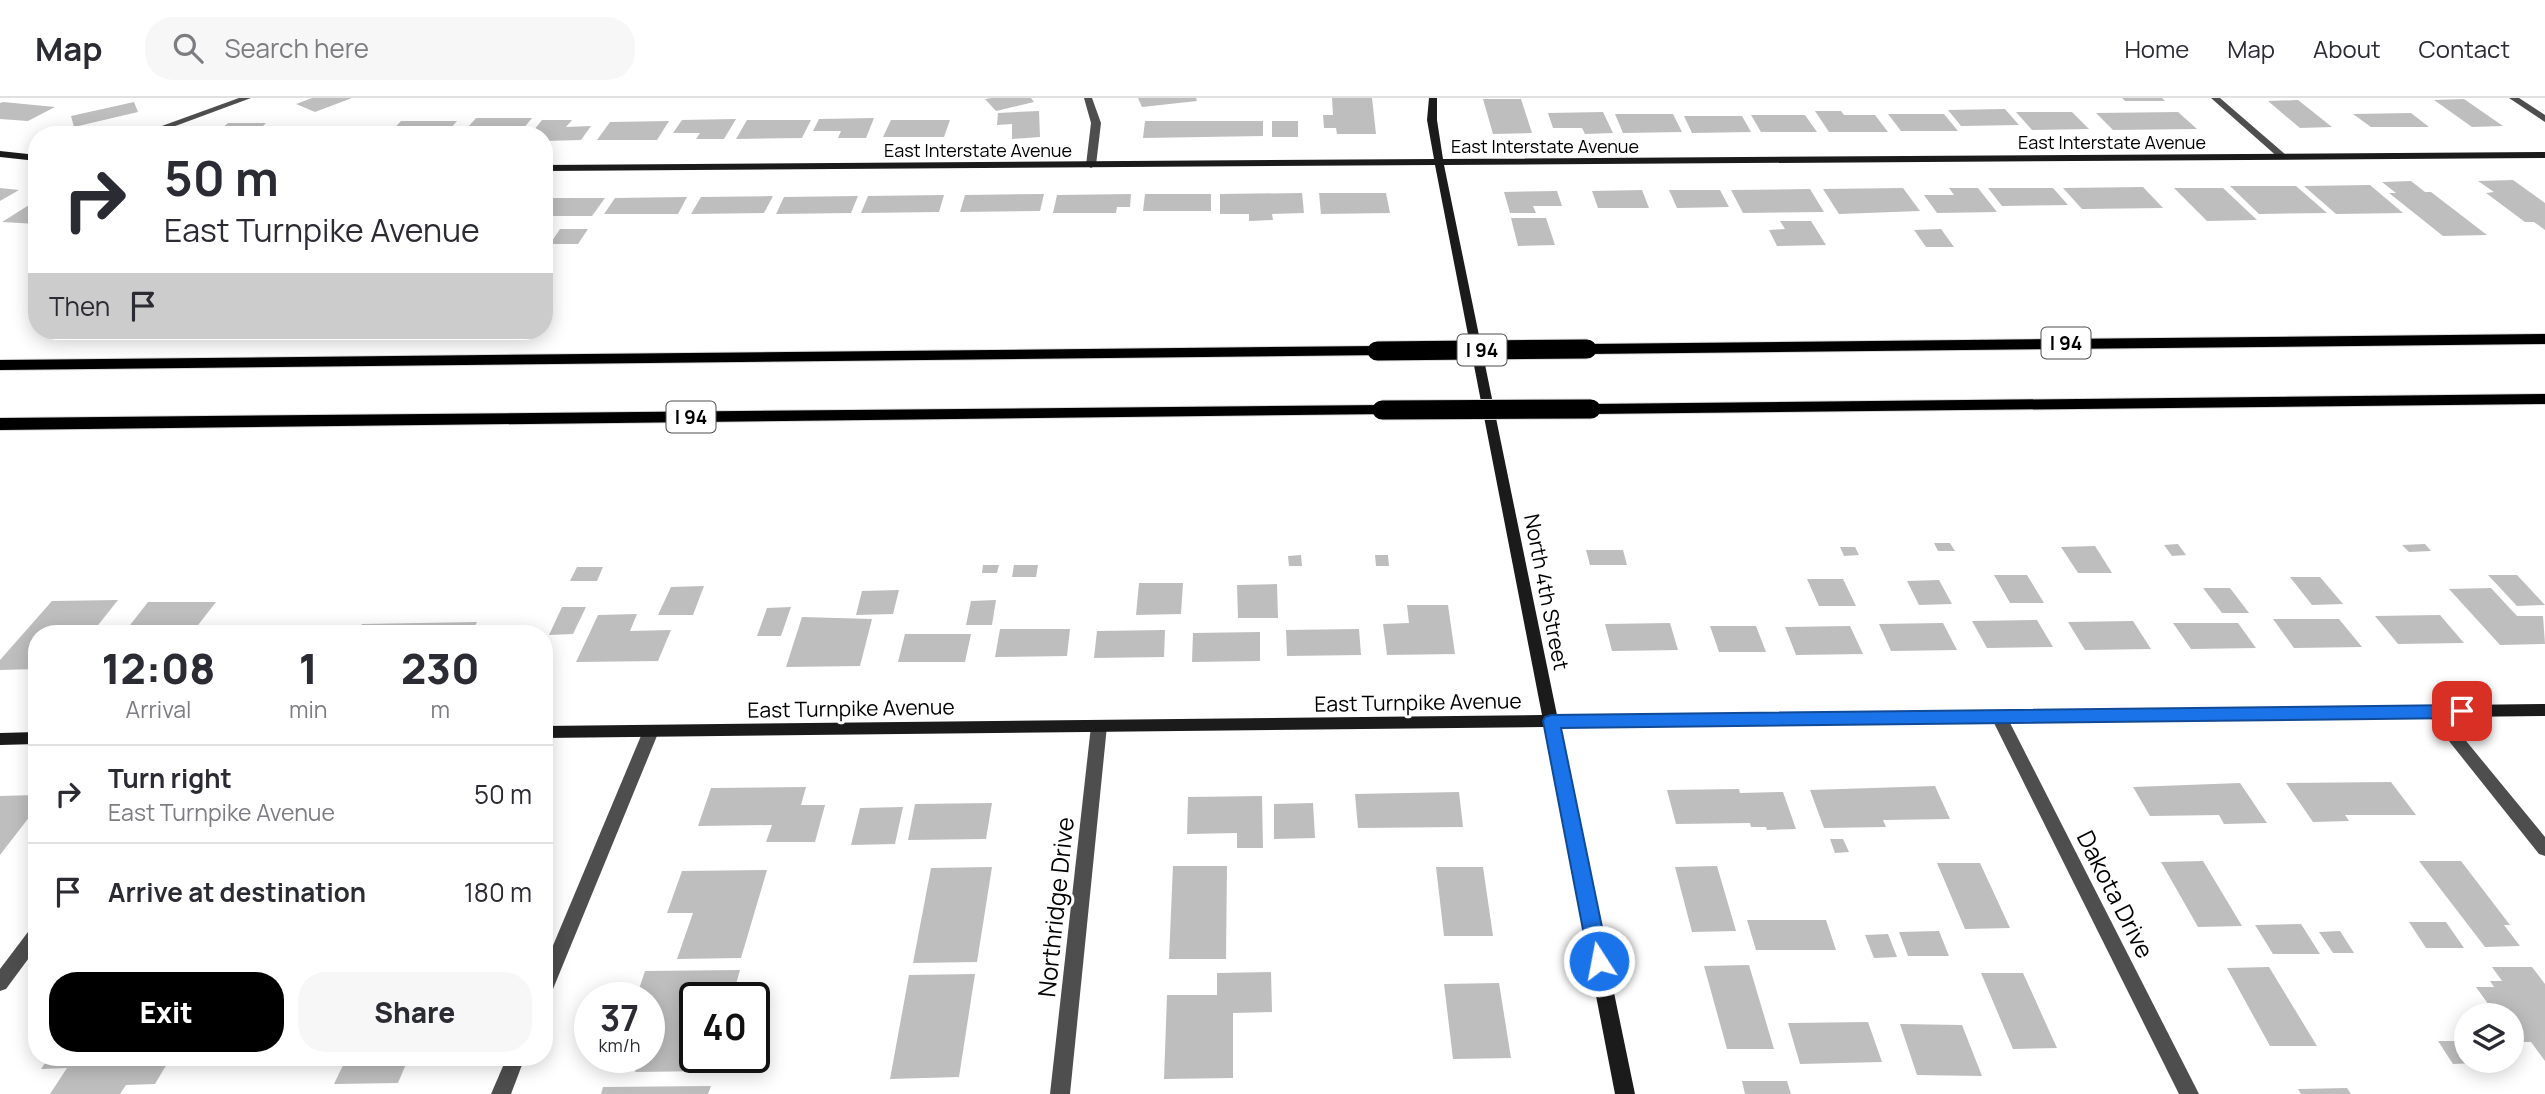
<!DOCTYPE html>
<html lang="en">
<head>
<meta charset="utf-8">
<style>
	body { margin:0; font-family:Manrope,sans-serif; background:#f7f7f7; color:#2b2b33; height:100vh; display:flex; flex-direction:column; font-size:26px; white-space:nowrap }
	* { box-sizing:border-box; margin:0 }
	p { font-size:23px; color:#7c7c81 }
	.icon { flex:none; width:38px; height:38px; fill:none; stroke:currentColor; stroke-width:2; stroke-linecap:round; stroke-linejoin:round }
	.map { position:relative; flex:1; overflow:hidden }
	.sheet { position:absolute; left:28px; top:527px; width:525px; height:441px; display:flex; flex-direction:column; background:#fff; border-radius:28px; box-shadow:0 4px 18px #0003 }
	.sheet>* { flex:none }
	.top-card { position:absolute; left:28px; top:28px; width:525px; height:214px; border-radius:28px; box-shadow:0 4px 18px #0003; background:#fff; color:#2b2b33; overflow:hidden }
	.controls { position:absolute; left:2454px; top:905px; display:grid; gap:14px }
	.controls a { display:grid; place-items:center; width:70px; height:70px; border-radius:50%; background:#fff; box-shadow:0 4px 18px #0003; font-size:35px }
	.speed { position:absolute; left:574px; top:884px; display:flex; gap:14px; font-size:35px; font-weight:700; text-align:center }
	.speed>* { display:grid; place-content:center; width:91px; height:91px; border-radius:50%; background:#fff; box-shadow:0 4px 18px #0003; line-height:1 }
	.speed small { font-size:18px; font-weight:400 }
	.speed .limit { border:4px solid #111; border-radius:10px; background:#fff; color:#111 }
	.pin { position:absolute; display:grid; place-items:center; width:60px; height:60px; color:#fff; margin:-30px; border-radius:14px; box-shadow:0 4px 10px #0006 }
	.me { position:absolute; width:77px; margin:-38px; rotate:349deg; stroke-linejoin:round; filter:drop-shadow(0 0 5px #0008) }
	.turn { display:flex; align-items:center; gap:24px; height:147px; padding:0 21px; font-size:32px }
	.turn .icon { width:91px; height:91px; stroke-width:2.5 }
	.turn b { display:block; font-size:49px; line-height:60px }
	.then { display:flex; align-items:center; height:66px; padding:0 21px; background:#0003; gap:14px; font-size:26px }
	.eta { display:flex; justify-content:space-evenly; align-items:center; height:119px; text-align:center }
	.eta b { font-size:42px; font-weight:800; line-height:49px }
	.primary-button { display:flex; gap:14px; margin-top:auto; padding:14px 21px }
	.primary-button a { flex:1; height:80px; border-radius:28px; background:#000; color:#fff; font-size:28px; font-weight:800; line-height:80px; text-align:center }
	.primary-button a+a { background:#f7f7f7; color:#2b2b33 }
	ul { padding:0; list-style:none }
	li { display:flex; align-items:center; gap:21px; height:98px; padding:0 21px; border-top:2px solid #e1e1e2 }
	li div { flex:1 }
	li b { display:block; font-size:26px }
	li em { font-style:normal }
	header { display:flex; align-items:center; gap:42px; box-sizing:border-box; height:98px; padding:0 35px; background:#fff; border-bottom:2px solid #e1e1e2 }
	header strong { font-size:33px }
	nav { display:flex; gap:38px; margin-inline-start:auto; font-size:24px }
	.search { width:490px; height:63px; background:#f7f7f7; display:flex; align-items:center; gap:18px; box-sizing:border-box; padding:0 24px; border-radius:28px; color:#7c7c81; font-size:26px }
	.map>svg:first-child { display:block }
	.building { fill:#bebebe }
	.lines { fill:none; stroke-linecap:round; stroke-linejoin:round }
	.highway-casing { stroke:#dbdbdb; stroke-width:2 }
	.street { fill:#4e4e4e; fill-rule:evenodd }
	.secondary { fill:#1b1b1b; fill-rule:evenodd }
	.highway { fill:#000; fill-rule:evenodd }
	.highway-bridge-far1-casing { stroke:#dbdbdb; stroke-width:16; stroke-linecap:butt }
	.highway-bridge-casing { stroke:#dbdbdb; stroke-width:21; stroke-linecap:butt }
	.highway-bridge-far1 { stroke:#000; stroke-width:15 }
	.highway-bridge { stroke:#000; stroke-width:19 }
	.route { fill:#1a73e8; stroke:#114b97; stroke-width:2 }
	.labels { text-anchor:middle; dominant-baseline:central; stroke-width:6; stroke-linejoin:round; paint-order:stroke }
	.far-street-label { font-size:18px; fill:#000; stroke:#fff }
	.shield { fill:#fff; stroke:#4c4c4c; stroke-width:2 }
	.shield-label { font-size:19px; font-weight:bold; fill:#000 }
	.street-label { font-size:21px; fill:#000; stroke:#fff }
	.near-street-label { font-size:24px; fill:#000; stroke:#fff }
</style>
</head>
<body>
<header>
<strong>Map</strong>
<div class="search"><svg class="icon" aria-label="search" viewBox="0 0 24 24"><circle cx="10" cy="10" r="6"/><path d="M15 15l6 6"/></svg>Search here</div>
<nav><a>Home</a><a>Map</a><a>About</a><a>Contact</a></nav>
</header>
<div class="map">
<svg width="2545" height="996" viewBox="0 0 2545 996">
	<rect width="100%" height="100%" fill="#fff"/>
	<!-- building -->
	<g class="building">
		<polygon points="312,0 352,0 315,14 296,6"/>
		<polygon points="992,0 1031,0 1034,4 996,13 985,1"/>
		<polygon points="1138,0 1196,0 1197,3 1142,9"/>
		<polygon points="1332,0 1372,0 1376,36 1337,36 1336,30 1324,30 1323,17 1333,17"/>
		<polygon points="2122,0 2162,0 2165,3 2125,3"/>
		<polygon points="1483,1 1521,1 1532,35 1493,36"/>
		<polygon points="2464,1 2503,28 2472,29 2434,2"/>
		<polygon points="2298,2 2332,29 2300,30 2268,3"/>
		<polygon points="3,4 55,9 28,23 0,21 0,5"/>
		<polygon points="134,4 138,14 74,29 71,18"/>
		<polygon points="2005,11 2019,27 1961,28 1948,12"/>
		<polygon points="1039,13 1040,39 1012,41 1012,26 997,27 998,15"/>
		<polygon points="1815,13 1841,13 1844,17 1875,17 1888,34 1829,34"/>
		<polygon points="1603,14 1613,35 1585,36 1582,30 1553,30 1548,15"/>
		<polygon points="2016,14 2072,14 2089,31 2032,32"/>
		<polygon points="2178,14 2197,31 2113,32 2096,15"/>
		<polygon points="2411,15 2429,29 2371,29 2353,16"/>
		<polygon points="1615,16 1673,16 1682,34 1623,35"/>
		<polygon points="1888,16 1944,16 1958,33 1901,33"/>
		<polygon points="1751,17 1805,17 1817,34 1761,34"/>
		<polygon points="1684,18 1742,18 1751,34 1692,35"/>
		<polygon points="476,20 532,20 519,36 461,37"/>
		<polygon points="874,20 866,40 838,40 841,33 813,33 819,21"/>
		<polygon points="736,21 724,41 696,41 700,35 673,35 682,22"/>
		<polygon points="542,22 572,22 566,29 591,28 581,42 544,43 544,37 530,37"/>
		<polygon points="747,22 811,22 802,40 736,41"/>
		<polygon points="891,22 950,22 944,39 883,39"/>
		<polygon points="401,23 457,23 445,37 388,37"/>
		<polygon points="669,23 657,42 597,42 610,24"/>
		<polygon points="1145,23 1263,23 1263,38 1143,40"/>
		<rect x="1272" y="23" width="26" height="16"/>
		<polygon points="228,25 266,25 258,33 288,32 283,37 214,37"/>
		<polygon points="319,29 383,29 376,37 311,37"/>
		<polygon points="2513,82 2545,105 2545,132 2534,124 2525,124 2486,95 2494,94 2478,83"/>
		<polygon points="2411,83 2425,94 2431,94 2487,137 2443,138 2389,95 2396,95 2382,84"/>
		<polygon points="2370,87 2403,115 2336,116 2304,88"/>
		<polygon points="2230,88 2296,88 2327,115 2259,116"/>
		<polygon points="2143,89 2163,110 2082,111 2063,90"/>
		<polygon points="0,90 19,92 0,103"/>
		<polygon points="1903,90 1920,113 1839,116 1823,91"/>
		<polygon points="1949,90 1978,90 1997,114 1937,115 1924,97 1954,97"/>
		<polygon points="1988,90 2053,90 2068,107 2002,108"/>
		<polygon points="2174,90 2223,90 2257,122 2207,123"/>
		<polygon points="1810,91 1824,114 1743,115 1731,92"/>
		<polygon points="1642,92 1649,110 1598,110 1592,93"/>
		<polygon points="1669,92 1720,92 1729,109 1677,110"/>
		<polygon points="1557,93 1562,108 1533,108 1536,115 1510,115 1504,94"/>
		<polygon points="1302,95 1304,115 1272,116 1273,122 1249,123 1249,116 1220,116 1220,96"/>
		<polygon points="1319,95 1386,95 1390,115 1321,116"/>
		<polygon points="1044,96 1040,113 960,114 965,97"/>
		<polygon points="1131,96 1130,109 1117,109 1116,115 1053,115 1057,97"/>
		<polygon points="1145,96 1211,96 1211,113 1143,113"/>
		<polygon points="944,97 939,114 861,115 868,98"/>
		<polygon points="773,98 764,115 691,116 701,99"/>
		<polygon points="858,98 851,115 776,116 784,99"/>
		<polygon points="687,99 678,116 604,116 615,100"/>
		<polygon points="544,100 605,100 592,118 544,118"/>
		<polygon points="37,102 37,126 2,124"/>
		<polygon points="1511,120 1546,120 1555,147 1518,148"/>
		<polygon points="1780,123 1811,123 1826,147 1777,148 1769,132 1785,131"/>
		<polygon points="560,131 588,131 578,146 550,146"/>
		<polygon points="1941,131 1954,149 1926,149 1914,132"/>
		<polygon points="1934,445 1950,445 1955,453 1938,453"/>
		<polygon points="2178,446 2186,457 2172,458 2164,447"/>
		<polygon points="2425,446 2431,453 2409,454 2402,447"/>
		<polygon points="2095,448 2112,475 2078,475 2061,449"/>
		<polygon points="1840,449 1855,449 1859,457 1844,458"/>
		<polygon points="1586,452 1623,452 1627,467 1590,467"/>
		<polygon points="1301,457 1302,468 1289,468 1288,458"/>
		<polygon points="1375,457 1388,457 1389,468 1376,468"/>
		<polygon points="983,467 999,467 997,475 982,475"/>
		<polygon points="1014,467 1038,467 1036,479 1012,479"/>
		<polygon points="577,469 603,469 597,483 570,483"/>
		<polygon points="1994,477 2027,477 2044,505 2010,505"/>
		<polygon points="2488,477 2517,477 2545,507 2517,508"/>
		<polygon points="2290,479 2320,479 2343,506 2312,507"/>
		<polygon points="1807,481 1843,481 1856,508 1819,508"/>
		<polygon points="1939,482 1952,506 1919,507 1907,483"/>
		<polygon points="1139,485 1183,485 1181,516 1136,517"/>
		<polygon points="1277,486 1278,520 1238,520 1237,487"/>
		<polygon points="704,488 693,517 658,517 671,489"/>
		<polygon points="2203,490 2230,490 2249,515 2222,515"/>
		<polygon points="2491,490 2517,518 2543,518 2545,546 2500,547 2449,491"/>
		<polygon points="899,492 893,516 856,517 862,493"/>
		<polygon points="118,502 91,536 37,536 37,571 0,572 0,562 52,503"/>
		<polygon points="996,502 992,527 966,527 971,503"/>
		<polygon points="148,504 216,504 191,536 123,536"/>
		<polygon points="1407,507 1448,507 1455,556 1387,557 1383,526 1409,525"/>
		<polygon points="562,509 586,509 573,536 549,537"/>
		<polygon points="791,509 781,538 757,538 767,510"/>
		<polygon points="637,516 630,533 671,532 658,563 576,564 598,517"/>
		<polygon points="2440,517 2464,545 2398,546 2375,518"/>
		<polygon points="802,519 872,521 860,568 786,569"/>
		<polygon points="2273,521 2339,521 2362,549 2294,550"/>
		<polygon points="2037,522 2053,549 1987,550 1972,523"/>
		<polygon points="2133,523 2151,551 2085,552 2068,524"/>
		<polygon points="477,524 471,536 355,536 362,526"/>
		<polygon points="1670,525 1678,552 1612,553 1605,526"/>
		<polygon points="1943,525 1957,552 1891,553 1879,526"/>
		<polygon points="2173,525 2238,525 2256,550 2191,551"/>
		<polygon points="1710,528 1756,528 1766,554 1719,554"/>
		<polygon points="1850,528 1863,556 1796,557 1785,529"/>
		<polygon points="336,531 333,536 217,536 219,532"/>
		<polygon points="1000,531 1070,531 1067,558 995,559"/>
		<polygon points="1359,531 1361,557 1287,558 1286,532"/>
		<polygon points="1165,532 1164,559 1094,560 1097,533"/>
		<polygon points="1260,534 1260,563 1192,564 1193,535"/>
		<polygon points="905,536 971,536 965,564 898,564"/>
		<polygon points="2391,684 2416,717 2345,717 2349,723 2313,724 2286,685"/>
		<polygon points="2240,685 2267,725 2224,726 2219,717 2150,718 2133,689"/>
		<polygon points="1935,688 1950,721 1883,722 1886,729 1824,730 1810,692"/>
		<polygon points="806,689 801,707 825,707 815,744 766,744 772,727 698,728 711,690"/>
		<polygon points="1739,691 1740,695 1783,694 1796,731 1767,732 1766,729 1751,729 1750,725 1676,726 1667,692"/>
		<polygon points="1459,694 1463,729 1358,730 1355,696"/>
		<polygon points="37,697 37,709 0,757 0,698"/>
		<polygon points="1262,698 1263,750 1237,750 1237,735 1187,736 1188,699"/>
		<polygon points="992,705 986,741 908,742 915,706"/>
		<polygon points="1313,705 1315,740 1274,741 1274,706"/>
		<polygon points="903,709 895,746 851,747 860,710"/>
		<polygon points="1830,741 1843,741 1849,754 1835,755"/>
		<polygon points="2203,763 2242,828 2198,829 2161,764"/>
		<polygon points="2419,763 2461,763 2510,827 2504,827 2520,848 2485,849"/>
		<polygon points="1937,765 1980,765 2010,830 1965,831"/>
		<polygon points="1173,768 1227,768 1226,861 1169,861"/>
		<polygon points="1717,768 1736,833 1692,834 1675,769"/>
		<polygon points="992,769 977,864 913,865 931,770"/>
		<polygon points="1436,769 1483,769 1493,838 1444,838"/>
		<polygon points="767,772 741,860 677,861 693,815 667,815 682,773"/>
		<polygon points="1747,822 1826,822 1836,852 1756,852"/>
		<polygon points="2409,824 2446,824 2464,850 2426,850"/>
		<polygon points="2301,826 2320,856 2273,856 2255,827"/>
		<polygon points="1939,833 1949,858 1908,858 1899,834"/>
		<polygon points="2340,833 2354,855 2333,855 2319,834"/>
		<polygon points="1888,836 1897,859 1874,860 1865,837"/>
		<polygon points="1749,867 1774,951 1727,951 1704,868"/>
		<polygon points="2269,869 2317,948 2270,948 2227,870"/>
		<polygon points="2492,869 2532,869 2545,886 2545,963 2531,944 2515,944 2511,939 2511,917 2496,917 2476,889 2494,889 2490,883 2502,883"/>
		<polygon points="740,872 732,900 695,900 695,959 715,959 711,973 635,974 640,959 649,959 649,931 653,921 649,921 649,900 636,900 645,873"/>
		<polygon points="1271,874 1272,914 1233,915 1233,980 1164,981 1167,897 1217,897 1217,875"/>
		<polygon points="1981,875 2023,875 2057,950 2013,951"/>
		<polygon points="975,876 959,979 890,981 909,877"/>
		<polygon points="1499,885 1511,960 1453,961 1444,886"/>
		<polygon points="1868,924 1882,964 1800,966 1788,925"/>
		<polygon points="1900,926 1962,927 1982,978 1917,977"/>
		<polygon points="2438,943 2462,943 2466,949 2466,962 2475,962 2477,965 2453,966"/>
		<polygon points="49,959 171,959 155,986 126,987 120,996 50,996 67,970 41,971"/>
		<polygon points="347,959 409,959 398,985 334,986"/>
		<polygon points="1742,983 1787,983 1791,996 1745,996"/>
		<polygon points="711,988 708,996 601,996 603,989"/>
		<polygon points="2347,990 2351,996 2301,996 2298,991"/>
	</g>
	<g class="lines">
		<!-- highway casing -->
		<g class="highway-casing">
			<g id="highway">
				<polygon points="2545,236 2545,246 1587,256 1578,251 1587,246"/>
				<polygon points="1377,248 1383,249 1386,253 1383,257 0,272 0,262"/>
				<polygon points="2545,296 2545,306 1591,316 1582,311 1591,306"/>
				<polygon points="1382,307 1388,308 1391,312 1388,316 0,332 0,320"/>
			</g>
		</g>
		<!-- street -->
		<g class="street">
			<polygon points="239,0 251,0 151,37 137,37"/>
			<polygon points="1084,0 1092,0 1101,25 1096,67 1091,70 1086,67 1091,25"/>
			<polygon points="2211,0 2220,0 2286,57 2286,61 2280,61"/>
			<polygon points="2509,0 2519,0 2545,17 2545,24"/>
			<polygon points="2434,608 2439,610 2545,739 2545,758 2539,756 2429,618 2426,614 2429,610"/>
			<polygon points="1999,613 2004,615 2007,619 2199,996 2179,996 1991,619 1994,615"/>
			<polygon points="1099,622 1104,624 1107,628 1070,996 1050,996 1091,628 1094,624"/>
			<polygon points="651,627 656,629 659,633 553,891 550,897 544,899 544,869 643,633 646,629"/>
			<polygon points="37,827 37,849 6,891 0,893 0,871 31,830"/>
			<polygon points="507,959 525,959 511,996 491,996"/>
		</g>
		<!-- secondary -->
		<g class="secondary">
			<polygon points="1429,0 1437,0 1437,22 1443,61 2545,54 2545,60 1444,67 1557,617 2545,606 2545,618 1559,629 1635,996 1615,996 1544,629 544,640 544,628 1542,617 1435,67 544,73 544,67 1434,61 1427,22"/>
			<polygon points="0,53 37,57 37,63 0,59"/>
			<polygon points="37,634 37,646 0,647 0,635"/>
		</g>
		<!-- highway -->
		<use href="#highway" class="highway"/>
		<!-- highway-bridge-far1 casing -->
		<g class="highway-bridge-far1-casing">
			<polyline id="highway-bridge-far1" points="1563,251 1587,251"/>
		</g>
		<!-- highway-bridge casing -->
		<g class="highway-bridge-casing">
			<g id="highway-bridge">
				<polyline points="1377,253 1587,251"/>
				<polyline points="1382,312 1591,311"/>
			</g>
		</g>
		<!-- highway-bridge-far1 -->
		<use href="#highway-bridge-far1" class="highway-bridge-far1"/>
		<!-- highway-bridge -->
		<use href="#highway-bridge" class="highway-bridge"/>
	</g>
	<!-- route -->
	<polygon class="route" points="2462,607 2468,609 2470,613 2468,618 2462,620 1561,630 1609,863 1606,869 1599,872 1592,869 1589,863 1543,623 1545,619 1551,617"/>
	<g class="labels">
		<!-- far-street labels -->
		<g class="far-street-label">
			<text x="2112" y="44">East Interstate Avenue</text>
			<text x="1545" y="48">East Interstate Avenue</text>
			<text x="978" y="52">East Interstate Avenue</text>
		</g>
		<!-- shield labels -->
		<g class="shield">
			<rect x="2041.5" y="229.5" width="49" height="31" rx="5"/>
			<rect x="1457.5" y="236.5" width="49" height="31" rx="5"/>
			<rect x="666.5" y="303.5" width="49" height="31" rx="5"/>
		</g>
		<g class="shield-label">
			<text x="2066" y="245">I 94</text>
			<text x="1482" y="252">I 94</text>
			<text x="691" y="319">I 94</text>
		</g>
		<!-- street labels -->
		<g class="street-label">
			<text transform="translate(1547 494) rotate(79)">North 4th Street</text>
			<text transform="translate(1418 604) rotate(-1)">East Turnpike Avenue</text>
			<text transform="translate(851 610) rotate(-1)">East Turnpike Avenue</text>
		</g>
		<!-- near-street labels -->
		<g class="near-street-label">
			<text transform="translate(2116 796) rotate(63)">Dakota Drive</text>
			<text transform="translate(1055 809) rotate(-84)">Northridge Drive</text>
		</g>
	</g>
</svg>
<div class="controls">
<a><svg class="icon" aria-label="layers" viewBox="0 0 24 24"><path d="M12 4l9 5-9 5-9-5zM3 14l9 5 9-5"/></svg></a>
</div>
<div class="speed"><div>37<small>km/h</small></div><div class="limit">40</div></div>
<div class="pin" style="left:2462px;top:613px;background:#d93025"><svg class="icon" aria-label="arrive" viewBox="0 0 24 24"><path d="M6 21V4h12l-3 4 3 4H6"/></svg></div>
<svg class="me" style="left:1599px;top:863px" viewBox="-20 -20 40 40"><circle r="17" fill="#1a73e8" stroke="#fff" stroke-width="3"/><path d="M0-11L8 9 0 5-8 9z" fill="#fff"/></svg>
<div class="top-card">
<div class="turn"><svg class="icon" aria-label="right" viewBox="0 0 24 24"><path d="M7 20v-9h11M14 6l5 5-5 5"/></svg><div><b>50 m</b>East Turnpike Avenue</div></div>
<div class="then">Then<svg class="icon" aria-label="arrive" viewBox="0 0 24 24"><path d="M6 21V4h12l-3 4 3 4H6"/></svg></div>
</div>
<section class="sheet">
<div class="eta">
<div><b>12:08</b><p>Arrival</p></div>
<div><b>1</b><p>min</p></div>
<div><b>230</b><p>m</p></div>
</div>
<ul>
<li><svg class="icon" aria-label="right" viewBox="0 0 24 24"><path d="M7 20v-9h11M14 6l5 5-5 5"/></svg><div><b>Turn right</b><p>East Turnpike Avenue</p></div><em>50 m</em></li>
<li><svg class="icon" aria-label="arrive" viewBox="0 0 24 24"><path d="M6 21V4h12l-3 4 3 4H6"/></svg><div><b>Arrive at destination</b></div><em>180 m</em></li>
</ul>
<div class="primary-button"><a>Exit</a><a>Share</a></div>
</section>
</div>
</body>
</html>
